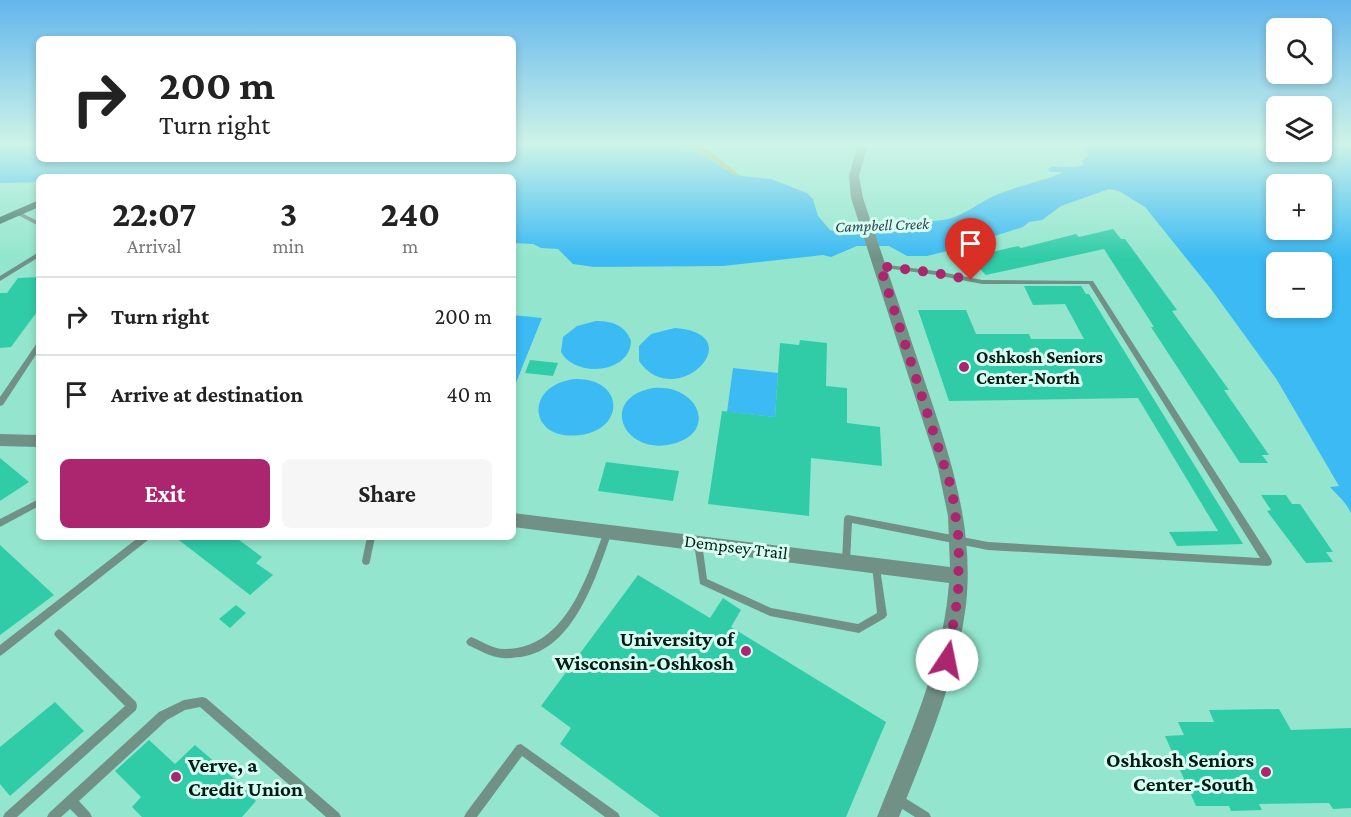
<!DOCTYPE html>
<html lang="en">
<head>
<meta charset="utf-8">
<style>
	body { margin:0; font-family:"Crimson Pro",serif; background:#f6f6f6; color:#222; height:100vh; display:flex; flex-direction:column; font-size:22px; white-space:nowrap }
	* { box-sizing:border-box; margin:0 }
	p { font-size:20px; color:#767676 }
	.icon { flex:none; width:33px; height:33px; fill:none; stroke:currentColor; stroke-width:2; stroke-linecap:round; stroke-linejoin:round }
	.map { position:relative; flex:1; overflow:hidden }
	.sheet { position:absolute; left:36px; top:174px; width:480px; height:366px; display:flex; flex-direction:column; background:#fff; border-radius:9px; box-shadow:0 3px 9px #0003 }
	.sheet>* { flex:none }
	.hud { position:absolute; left:36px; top:36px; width:480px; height:126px; border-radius:9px; box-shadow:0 3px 9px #0003; background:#fff; color:#222; overflow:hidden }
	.fabs { position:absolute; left:1266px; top:18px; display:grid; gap:12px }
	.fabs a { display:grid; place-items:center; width:66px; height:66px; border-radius:9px; background:#fff; box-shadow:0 3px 9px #0003; font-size:30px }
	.pin { position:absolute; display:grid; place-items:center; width:51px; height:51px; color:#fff; margin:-62px -26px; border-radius:50% 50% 50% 0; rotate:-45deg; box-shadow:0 0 6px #0007 }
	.pin .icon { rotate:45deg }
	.me { position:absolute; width:66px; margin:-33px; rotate:11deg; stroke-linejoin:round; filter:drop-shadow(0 0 4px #0008) }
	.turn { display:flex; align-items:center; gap:21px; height:126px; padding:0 24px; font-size:27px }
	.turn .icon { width:78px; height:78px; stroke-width:2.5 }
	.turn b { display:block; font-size:42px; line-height:51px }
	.eta { display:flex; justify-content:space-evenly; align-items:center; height:102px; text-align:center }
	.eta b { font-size:36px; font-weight:700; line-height:42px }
	.action { display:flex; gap:12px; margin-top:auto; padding:12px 24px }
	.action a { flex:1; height:69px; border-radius:9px; background:#ab266e; color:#fff; font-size:24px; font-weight:700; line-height:69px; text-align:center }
	.action a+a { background:#f6f6f6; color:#222 }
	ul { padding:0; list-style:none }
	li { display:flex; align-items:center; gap:18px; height:78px; padding:0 24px; border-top:2px solid #e0e0e0 }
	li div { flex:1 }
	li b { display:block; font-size:22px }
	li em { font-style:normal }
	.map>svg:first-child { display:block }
	.green { fill:#b1b954 }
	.water { fill:#3bbaf4; fill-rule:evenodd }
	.building { fill:#30cca8 }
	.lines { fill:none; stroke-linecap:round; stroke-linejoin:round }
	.lane { fill:#719187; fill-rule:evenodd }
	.street { fill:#719187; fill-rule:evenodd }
	.secondary { fill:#3e7162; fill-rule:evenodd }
	.route { stroke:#ab266e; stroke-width:10; stroke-dasharray:0 18 }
	.poi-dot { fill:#ab266e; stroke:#d6fef1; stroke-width:2 }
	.labels { text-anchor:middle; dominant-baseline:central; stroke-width:6; stroke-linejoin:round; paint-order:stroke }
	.far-water-label { font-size:16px; font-style:italic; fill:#2c4654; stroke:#d6fef1 }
	.poi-label { font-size:18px; font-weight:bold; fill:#021c15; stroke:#d6fef1; text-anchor:start }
	.street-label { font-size:18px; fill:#021c15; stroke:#d6fef1 }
	.near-poi-label { font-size:21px; font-weight:bold; fill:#021c15; stroke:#d6fef1; text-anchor:end }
</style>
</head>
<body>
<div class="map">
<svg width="1351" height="817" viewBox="0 0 1351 817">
	<rect width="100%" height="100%" fill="#93e6cd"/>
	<!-- green -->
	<polygon class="green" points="681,144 700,144 741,176 734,175 705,155"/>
	<!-- water -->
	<g class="water">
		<path d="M0 144H39V159H513V144H681L704 155 734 175 771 179 807 193 813 199 818 216 830 230 850 235 895 232C910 219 930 223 948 219 965 215 978 203 994 196 1016 186 1041 182 1064 172H1050L1048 169 1052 166C1058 168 1078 167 1084 165L1082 161 1088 155 1082 144H1276V152H1322V144H1351V513C1346 502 1338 496 1330 487L1339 486 1277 380 1211 289 1145 207 1119 191 1109 189 1061 206 1042 220 1029 222 1023 227 951 250 927 256H907L889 246H857L831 257 823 255 723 266 594 267 573 264 558 249 541 248 533 244 513 243V177H39V182L0 183ZM1276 184H1322V230H1276ZM1276 262H1322V308H1276Z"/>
		<polygon points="513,315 542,318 513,390"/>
		<path d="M596 321C612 321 625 325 631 341 630 374 575 378 561 352L563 337 577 326Z"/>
		<path d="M675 328C754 334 675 414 639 361V346L651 334Z"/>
		<polygon points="733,368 778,373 775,417 727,412"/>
		<path d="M574 379C624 377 627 429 580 435 529 442 523 386 574 379Z"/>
		<path d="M653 388C697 383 720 432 672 444 623 456 598 398 653 388Z"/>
	</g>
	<!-- building -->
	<g class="building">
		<polygon points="1113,229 1121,239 1125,239 1177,310 1172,311 1229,390 1224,390 1269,455 1262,455 1268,463 1240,463 1151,327 1154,327 1104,249 986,275 971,260 977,259 974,256 1018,246 1021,248 1076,234 1079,237"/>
		<polygon points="39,277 39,309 11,347 0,348 0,293 7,293 18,278"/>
		<polygon points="1024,286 1081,286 1086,294 1089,294 1243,544 1177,546 1169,532 1218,531 1138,398 949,401 918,310 966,310 976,334 1029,334 1031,339 1084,339 1065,304 1033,305"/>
		<polygon points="800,340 827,343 826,386 847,388 847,423 880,427 882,466 811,458 809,516 708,504 722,411 775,417 780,343 799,345"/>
		<polygon points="530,360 558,363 553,376 525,373"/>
		<polygon points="0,458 29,482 0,501"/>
		<polygon points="606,462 679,471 673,501 598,491"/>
		<polygon points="1261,495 1286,495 1292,504 1300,504 1333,552 1326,552 1333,562 1306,563 1267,511 1271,510"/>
		<polygon points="175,537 235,537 262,557 256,563 273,575 250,595"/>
		<polygon points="0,545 54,595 0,635"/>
		<polygon points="638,575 710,618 723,598 741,610 731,627 886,722 846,817 660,817 560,744 571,728 541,706"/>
		<polygon points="236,605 246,613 230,628 219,619"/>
		<polygon points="55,702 84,731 10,796 0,784 0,747"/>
		<polygon points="1279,709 1291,730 1351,728 1351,808 1333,809 1329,803 1259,804 1262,810 1231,811 1229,806 1196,806 1165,736 1184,735 1178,722 1214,722 1209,710"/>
		<polygon points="149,740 175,764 195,745 253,795 252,797 256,801 242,817 142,817 132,807 141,797 115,771"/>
	</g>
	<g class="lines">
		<!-- lane -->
		<g class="lane">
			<polygon points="18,211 39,222 39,226 16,214 16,212"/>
			<polygon points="39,252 39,257 0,281 0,276"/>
			<polygon points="880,264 936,271 982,280 1093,281 1271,559 1272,562 1271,565 1268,566 988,550 852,523 850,561 849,564 846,565 843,564 842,561 844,519 845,516 848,515 988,542 1260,558 1089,284 982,284 936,275 878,267 877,266"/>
			<polygon points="37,343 39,343 39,350 3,405 0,406 0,397"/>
			<polygon points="39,499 39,506 0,527 0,519"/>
			<path d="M608 528 611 529 612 532C596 576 575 649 521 657 515 657 508 659 502 658 490 657 479 650 468 645L466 642 468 639 471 637C482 641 494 650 506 649 566 648 586 578 604 532L605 529Z"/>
			<polygon points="139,537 149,537 148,540 3,654 0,656 0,645"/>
			<polygon points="367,537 375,537 370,561 369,564 366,565 363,564 362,561"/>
			<polygon points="698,539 701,540 702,543 707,579 771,608 858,624 877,613 872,565 873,562 876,561 879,562 887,615 885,618 859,633 770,616 700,584 694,543 695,540"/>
			<polygon points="59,629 62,631 136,702 137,706 136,710 17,817 3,817 5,813 125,706 56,637 54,634 56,631"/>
			<polygon points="202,697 206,698 339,813 341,817 326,817 200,707 185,710 167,720 79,801 90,813 92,817 78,817 70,809 61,817 47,817 49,813 159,712 184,700"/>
			<polygon points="521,744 618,813 620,817 605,817 522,756 477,817 464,817 466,813 517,745"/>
			<polygon points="897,793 929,813 931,817 915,817 893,803 891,799 893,795"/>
		</g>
		<!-- street -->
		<g class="street">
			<path d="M858 144H868L859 176 863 198C882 255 902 313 921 370 947 448 975 522 966 605 957 678 926 749 899 817H877C907 741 943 665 949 583L513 527V513L950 567 948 516 938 468 851 198 849 176Z"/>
			<polygon points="0,434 39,435 39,447 0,446"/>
		</g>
		<!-- secondary -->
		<polygon class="secondary" points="39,200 39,207 0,224 0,217"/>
	</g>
	<!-- sky -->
	<linearGradient id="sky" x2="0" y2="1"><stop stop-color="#63b6ed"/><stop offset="0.56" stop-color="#cef4e8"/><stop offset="1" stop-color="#cef4e8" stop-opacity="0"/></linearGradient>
	<rect width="1351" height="258" fill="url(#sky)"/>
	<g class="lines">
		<!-- route -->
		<polyline class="route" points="947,660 958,596 959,542 952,490 880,266 936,273 971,280"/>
	</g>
	<!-- markers -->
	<g class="poi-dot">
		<circle cx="964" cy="367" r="6"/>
		<circle cx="746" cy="651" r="6"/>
		<circle cx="1266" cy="772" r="6"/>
		<circle cx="176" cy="777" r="6"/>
	</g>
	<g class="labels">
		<!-- far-water labels -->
		<g class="far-water-label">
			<text transform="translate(882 225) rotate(-2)">Campbell Creek</text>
		</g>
		<!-- poi labels -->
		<g class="poi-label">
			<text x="976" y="357">Oshkosh Seniors<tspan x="976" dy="21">Center-North</tspan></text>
		</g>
		<!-- street labels -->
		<g class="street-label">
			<text transform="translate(736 547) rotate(7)">Dempsey Trail</text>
		</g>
		<!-- near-poi labels -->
		<g class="near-poi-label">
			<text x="734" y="639">University of<tspan x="734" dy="24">Wisconsin-Oshkosh</tspan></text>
			<text x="1254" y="760">Oshkosh Seniors<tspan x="1254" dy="24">Center-South</tspan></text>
			<text x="188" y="765" text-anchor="start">Verve, a<tspan x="188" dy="24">Credit Union</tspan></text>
		</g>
	</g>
</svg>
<div class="fabs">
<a><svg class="icon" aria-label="search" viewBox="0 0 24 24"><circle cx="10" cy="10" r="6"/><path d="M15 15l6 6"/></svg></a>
<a><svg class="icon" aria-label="layers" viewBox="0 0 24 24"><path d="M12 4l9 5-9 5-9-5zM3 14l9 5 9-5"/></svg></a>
<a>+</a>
<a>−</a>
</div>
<div class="pin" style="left:971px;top:280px;background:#d93025"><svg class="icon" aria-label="arrive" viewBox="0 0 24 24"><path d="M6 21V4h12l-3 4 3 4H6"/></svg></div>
<svg class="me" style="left:947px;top:660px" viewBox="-20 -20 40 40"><circle r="19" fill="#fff"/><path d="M0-13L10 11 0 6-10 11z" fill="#ab266e"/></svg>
<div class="hud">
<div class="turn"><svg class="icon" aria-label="right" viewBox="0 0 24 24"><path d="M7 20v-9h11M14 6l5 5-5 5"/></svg><div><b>200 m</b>Turn right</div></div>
</div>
<section class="sheet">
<div class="eta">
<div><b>22:07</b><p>Arrival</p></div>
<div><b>3</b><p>min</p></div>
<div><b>240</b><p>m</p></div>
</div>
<ul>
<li><svg class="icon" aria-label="right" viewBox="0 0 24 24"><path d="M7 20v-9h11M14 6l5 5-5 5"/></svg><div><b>Turn right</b></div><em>200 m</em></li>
<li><svg class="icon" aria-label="arrive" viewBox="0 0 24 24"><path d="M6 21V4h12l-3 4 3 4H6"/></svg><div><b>Arrive at destination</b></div><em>40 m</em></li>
</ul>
<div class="action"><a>Exit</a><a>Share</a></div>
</section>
</div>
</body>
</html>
